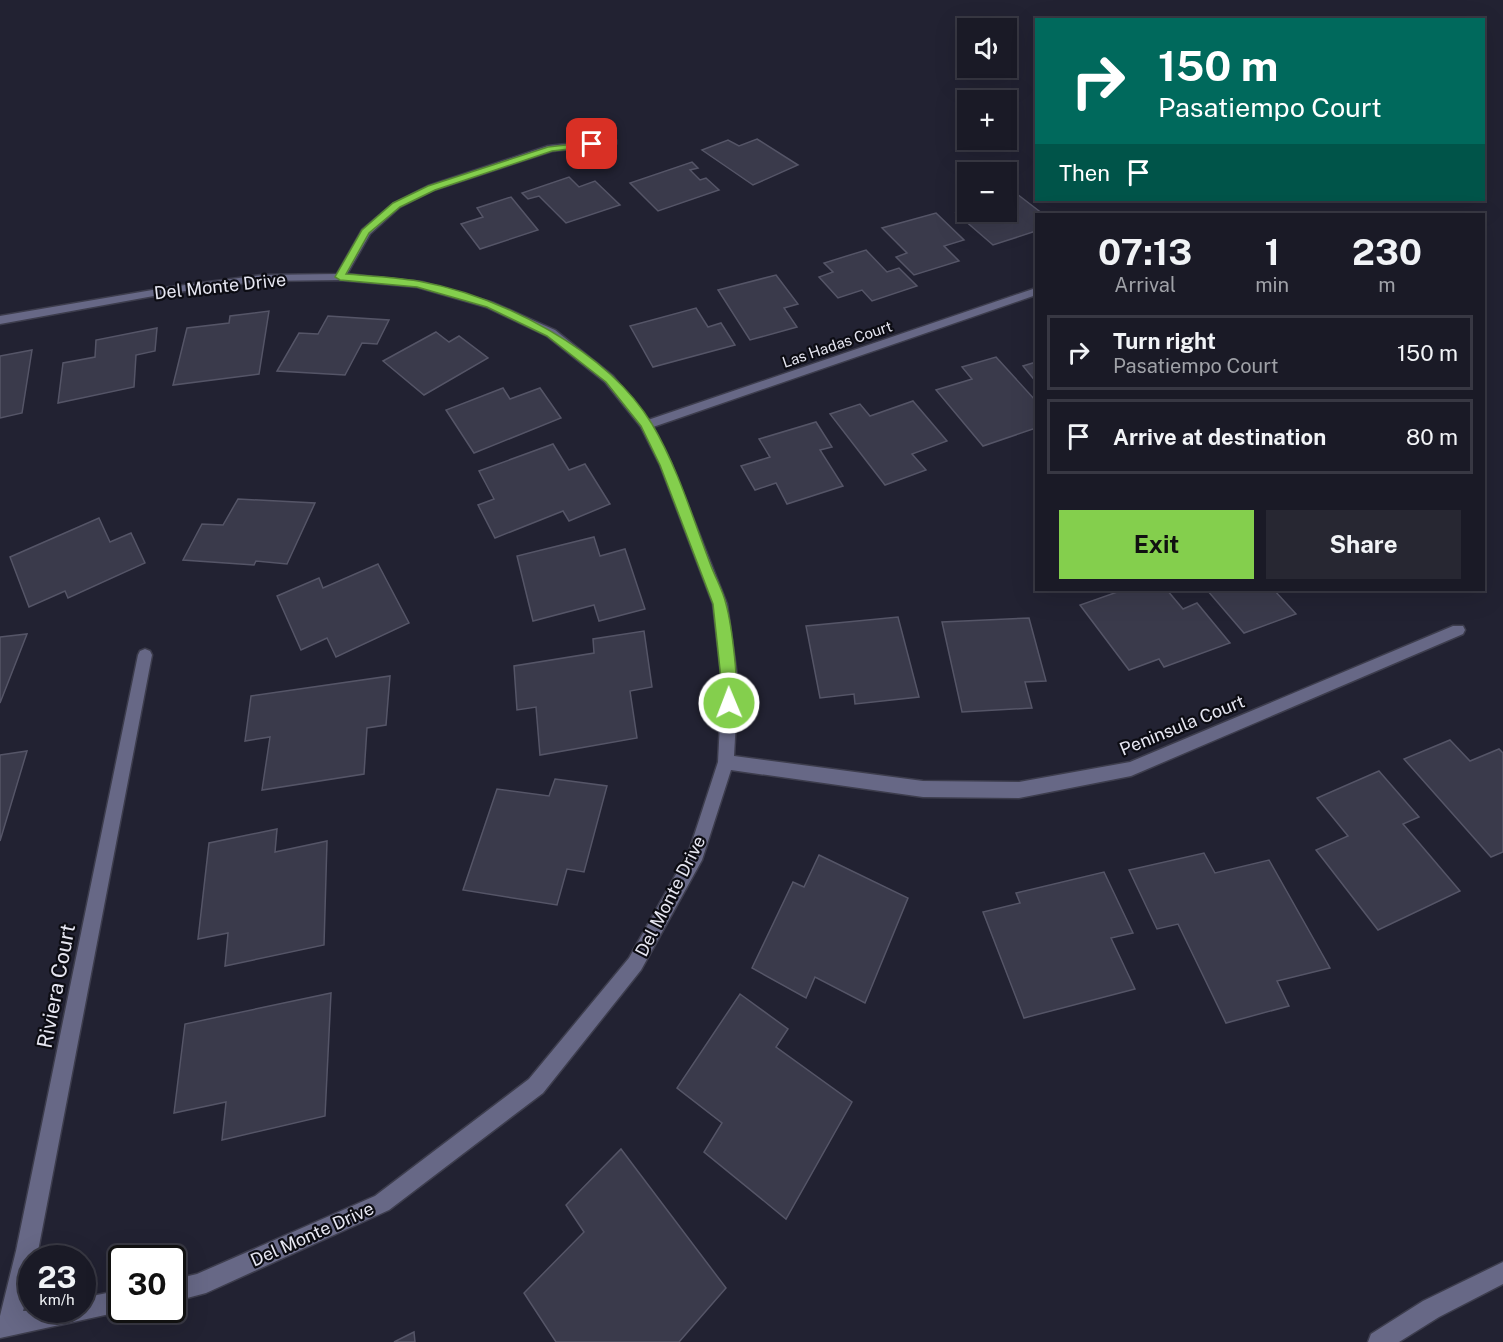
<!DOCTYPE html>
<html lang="en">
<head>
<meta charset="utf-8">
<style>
	body { margin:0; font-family:"Public Sans",sans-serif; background:#272732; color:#f1f3f6; height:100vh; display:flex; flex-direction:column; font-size:22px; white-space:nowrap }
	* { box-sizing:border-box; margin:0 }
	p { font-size:20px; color:#9fa1a7 }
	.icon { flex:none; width:33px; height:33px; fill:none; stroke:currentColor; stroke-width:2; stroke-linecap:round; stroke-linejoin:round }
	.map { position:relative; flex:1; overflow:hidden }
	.drawer { position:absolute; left:1035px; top:213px; width:450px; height:378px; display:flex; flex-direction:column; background:#1a1a26; border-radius:0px; box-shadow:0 6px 24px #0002,0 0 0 2px #383843 }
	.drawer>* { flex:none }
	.hud { position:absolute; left:1035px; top:18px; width:450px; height:183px; border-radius:0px; box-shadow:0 6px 24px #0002,0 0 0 2px #383843; background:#00695c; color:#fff; overflow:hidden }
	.tools { position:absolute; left:957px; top:18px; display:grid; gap:12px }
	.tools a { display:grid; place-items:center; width:60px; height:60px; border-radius:0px; background:#1a1a26; box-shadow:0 6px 24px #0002,0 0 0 2px #383843; font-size:30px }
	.speed { position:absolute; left:18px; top:1245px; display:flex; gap:12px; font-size:30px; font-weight:700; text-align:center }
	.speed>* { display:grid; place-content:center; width:78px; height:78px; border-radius:50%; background:#1a1a26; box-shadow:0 6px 24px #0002,0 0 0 2px #383843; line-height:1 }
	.speed small { font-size:15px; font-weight:400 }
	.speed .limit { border:3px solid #111; border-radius:9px; background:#fff; color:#111 }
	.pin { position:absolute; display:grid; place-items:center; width:51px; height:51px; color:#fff; margin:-26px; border-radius:12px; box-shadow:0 3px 9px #0006 }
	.me { position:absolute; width:66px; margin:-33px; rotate:359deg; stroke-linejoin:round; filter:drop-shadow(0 0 4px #0008) }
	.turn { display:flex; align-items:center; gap:21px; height:126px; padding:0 24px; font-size:27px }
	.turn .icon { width:78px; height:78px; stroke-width:2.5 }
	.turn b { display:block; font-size:42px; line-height:51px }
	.then { display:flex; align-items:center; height:57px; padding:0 24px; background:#0003; gap:12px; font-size:22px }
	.eta { display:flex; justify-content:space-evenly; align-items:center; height:102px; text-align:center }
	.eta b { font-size:36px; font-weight:700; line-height:42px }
	.button { display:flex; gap:12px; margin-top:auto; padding:12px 24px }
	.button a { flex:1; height:69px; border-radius:0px; background:#84cf4d; color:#111; font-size:24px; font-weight:700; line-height:69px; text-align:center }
	.button a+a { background:#272732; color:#f1f3f6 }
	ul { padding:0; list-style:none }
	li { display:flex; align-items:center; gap:18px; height:75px; margin:0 12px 9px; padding:0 12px; border:3px solid #383843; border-radius:0px }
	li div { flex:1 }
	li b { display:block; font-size:22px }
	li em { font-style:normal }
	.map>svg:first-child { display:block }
	.building { fill:#3a3a4b; stroke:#555567; stroke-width:1.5 }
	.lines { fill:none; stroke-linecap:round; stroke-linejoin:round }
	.minor-casing { stroke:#3d3d4d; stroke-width:3 }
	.tertiary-casing { stroke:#3d3d4d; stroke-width:3 }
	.minor { fill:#676886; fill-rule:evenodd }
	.tertiary { fill:#676886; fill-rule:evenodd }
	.route { fill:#84cf4d; stroke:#568732; stroke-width:1.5 }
	.labels { text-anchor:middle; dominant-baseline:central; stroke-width:4.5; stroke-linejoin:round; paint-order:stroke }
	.far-street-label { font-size:15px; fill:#e6e6f1; stroke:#0c0c13 }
	.street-label { font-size:18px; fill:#e6e6f1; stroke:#0c0c13 }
	.near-street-label { font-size:21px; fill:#e6e6f1; stroke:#0c0c13 }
</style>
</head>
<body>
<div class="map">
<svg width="1503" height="1342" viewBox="0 0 1503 1342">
	<rect width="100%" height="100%" fill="#222232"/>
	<!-- building -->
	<g class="building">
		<polygon points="757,139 798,165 753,185 702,150 728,140 739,146"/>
		<polygon points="692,162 698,168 690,170 700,180 706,178 719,190 658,211 630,183"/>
		<polygon points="569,177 579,187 595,181 620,205 566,223 539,196 528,199 522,193"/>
		<polygon points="1017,194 1043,214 1036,214 1036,231 993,245 956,213 968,209 968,212 1006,212 1006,197"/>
		<polygon points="511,197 538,230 480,249 461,224 483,217 477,208"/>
		<polygon points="936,213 964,240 944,246 959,261 914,275 896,257 907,253 882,228"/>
		<polygon points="866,250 887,272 899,268 917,286 872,301 862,290 838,298 819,277 833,272 824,263"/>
		<polygon points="776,275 798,304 784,308 797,327 750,340 718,290"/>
		<polygon points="696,308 708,327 721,323 735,345 653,367 630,326"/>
		<polygon points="269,311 259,374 173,385 187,328 229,323 230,316"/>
		<polygon points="328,316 389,320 377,344 362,343 345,375 277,371 299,333 318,334"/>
		<polygon points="157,328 155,351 136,355 134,387 58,403 63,363 95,357 96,340"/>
		<polygon points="436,332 449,342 459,336 488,358 424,395 383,361"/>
		<polygon points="32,350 22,413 0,418 0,356"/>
		<polygon points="996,357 1036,401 1036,428 983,446 936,390 972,379 962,367"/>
		<polygon points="1036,362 1036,382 1023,366"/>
		<polygon points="503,388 510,399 540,388 561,418 474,453 446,410"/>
		<polygon points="913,401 947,441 912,454 926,470 885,485 830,414 860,404 870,416"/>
		<polygon points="816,422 832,447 820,450 843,486 787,504 776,483 755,490 741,466 770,457 759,439"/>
		<polygon points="553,444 569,470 585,464 610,504 569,521 563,511 495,538 478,505 494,499 479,471"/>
		<polygon points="238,499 315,503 287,564 256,561 254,565 183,560 202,524 223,525"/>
		<polygon points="99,518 110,542 131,533 145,563 68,598 65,591 29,607 10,557"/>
		<polygon points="594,537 600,556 625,549 645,609 599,621 594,605 533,621 517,556"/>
		<polygon points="378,564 409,623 336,657 327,638 301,650 277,596 319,578 323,588"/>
		<polygon points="1123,590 1167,590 1183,609 1197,603 1230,643 1164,667 1159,659 1129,670 1080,605"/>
		<polygon points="1207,590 1274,590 1296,614 1244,633"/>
		<polygon points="898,617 919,697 855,704 854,694 820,698 806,626"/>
		<polygon points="1029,618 1046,681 1025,682 1032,708 962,712 942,622"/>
		<polygon points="644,631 652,687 630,691 637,738 540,755 536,707 517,710 514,666 594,653 593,639"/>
		<polygon points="27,634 0,703 0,637"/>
		<polygon points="390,676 386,725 367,728 364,774 262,790 270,737 245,741 251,696"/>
		<polygon points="1450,740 1470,761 1499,749 1503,753 1503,852 1491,857 1404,759"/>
		<polygon points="27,751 0,841 0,755"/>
		<polygon points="1379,771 1419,817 1403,824 1460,891 1378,930 1316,850 1348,836 1317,798"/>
		<polygon points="555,779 607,786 584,872 567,869 557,905 463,890 497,789 549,796"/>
		<polygon points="277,829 275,852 327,841 324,945 225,966 228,933 198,939 209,843"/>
		<polygon points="1204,853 1215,873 1269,860 1330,968 1277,981 1289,1006 1226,1023 1178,924 1157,929 1129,870"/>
		<polygon points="819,855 908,898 865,1003 815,977 806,998 752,968 793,882 804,887"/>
		<polygon points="1104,872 1133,933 1111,938 1135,989 1024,1018 983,912 1020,903 1016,893"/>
		<polygon points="331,993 325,1116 222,1140 226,1102 174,1113 185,1024"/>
		<polygon points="740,994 788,1029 776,1047 852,1102 786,1219 704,1152 722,1123 677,1088"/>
		<polygon points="621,1149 726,1288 679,1342 556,1342 524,1293 584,1232 566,1205"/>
		<polygon points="414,1332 415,1342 394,1342"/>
	</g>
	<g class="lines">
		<!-- minor casing -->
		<g class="minor-casing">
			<g id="minor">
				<polygon points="613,139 616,140 616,144 552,151 434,190 400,207 370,234 347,274 422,282 494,303 555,330 613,376 648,420 1036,288 1036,295 653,427 672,465 727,604 738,683 734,756 923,781 1019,782 1130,762 1453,626 1463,626 1465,630 1463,634 1131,776 1019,798 923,797 731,770 702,860 641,970 543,1093 389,1210 206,1293 172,1302 172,1280 197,1274 375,1196 529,1079 629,958 689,851 718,762 722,683 713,604 660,465 641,427 605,382 547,336 486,307 417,287 340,280 262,281 170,293 0,324 0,316 170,287 262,275 337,274 362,230 394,203 428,186 548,146"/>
				<polygon points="145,649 150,651 152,655 38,1251 36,1258 32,1258 32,1277 23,1311 82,1310 82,1298 122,1290 122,1310 128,1310 0,1338 0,1316 16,1251 138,655 140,651"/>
			</g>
		</g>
		<!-- tertiary casing -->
		<g class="tertiary-casing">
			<polygon id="tertiary" points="1503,1262 1503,1284 1439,1317 1399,1342 1368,1342 1371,1334 1423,1301"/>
		</g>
		<!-- minor -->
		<use href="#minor" class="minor"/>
		<!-- tertiary -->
		<use href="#tertiary" class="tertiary"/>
	</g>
	<!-- route -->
	<path class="route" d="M592 142 596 144 595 146 552 151 435 190 400 207 369 233 346 274C370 276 395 277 418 281 501 296 607 350 652 424 678 468 693 519 711 566 716 579 723 591 726 604 731 622 741 692 734 707H724L713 604 660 465 641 426 606 382 547 336 487 307 417 287 340 280 335 277 362 230 393 203 428 186 548 147Z"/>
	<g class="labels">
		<!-- far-street labels -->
		<g class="far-street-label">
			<text transform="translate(837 344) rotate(-19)">Las Hadas Court</text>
		</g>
		<!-- street labels -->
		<g class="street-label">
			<text transform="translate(220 286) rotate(-6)">Del Monte Drive</text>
			<text transform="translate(1182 725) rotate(-22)">Peninsula Court</text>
			<text transform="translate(670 896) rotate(-63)">Del Monte Drive</text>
			<text transform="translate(312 1234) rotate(-24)">Del Monte Drive</text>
		</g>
		<!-- near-street labels -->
		<g class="near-street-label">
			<text transform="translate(56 986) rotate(-79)">Riviera Court</text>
		</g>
	</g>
</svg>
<div class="tools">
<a><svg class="icon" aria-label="sound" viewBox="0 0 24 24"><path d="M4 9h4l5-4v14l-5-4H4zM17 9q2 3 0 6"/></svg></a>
<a>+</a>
<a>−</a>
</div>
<div class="speed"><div>23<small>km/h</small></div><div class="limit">30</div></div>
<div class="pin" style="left:592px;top:144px;background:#d93025"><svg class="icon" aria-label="arrive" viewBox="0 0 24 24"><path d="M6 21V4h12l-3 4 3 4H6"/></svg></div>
<svg class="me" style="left:729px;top:703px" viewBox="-20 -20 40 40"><circle r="17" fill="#84cf4d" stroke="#fff" stroke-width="3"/><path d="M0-11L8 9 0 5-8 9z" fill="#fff"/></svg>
<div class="hud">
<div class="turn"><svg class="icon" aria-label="right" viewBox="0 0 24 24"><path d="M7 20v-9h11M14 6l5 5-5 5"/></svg><div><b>150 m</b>Pasatiempo Court</div></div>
<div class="then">Then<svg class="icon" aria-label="arrive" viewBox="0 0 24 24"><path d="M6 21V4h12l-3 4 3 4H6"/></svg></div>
</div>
<section class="drawer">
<div class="eta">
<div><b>07:13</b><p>Arrival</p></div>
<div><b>1</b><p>min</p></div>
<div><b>230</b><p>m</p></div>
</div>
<ul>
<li><svg class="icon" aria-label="right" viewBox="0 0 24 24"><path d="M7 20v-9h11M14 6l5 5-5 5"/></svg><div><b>Turn right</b><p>Pasatiempo Court</p></div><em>150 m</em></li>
<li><svg class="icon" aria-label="arrive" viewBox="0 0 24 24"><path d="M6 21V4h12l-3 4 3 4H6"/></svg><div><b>Arrive at destination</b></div><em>80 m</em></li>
</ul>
<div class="button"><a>Exit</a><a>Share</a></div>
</section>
</div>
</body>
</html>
